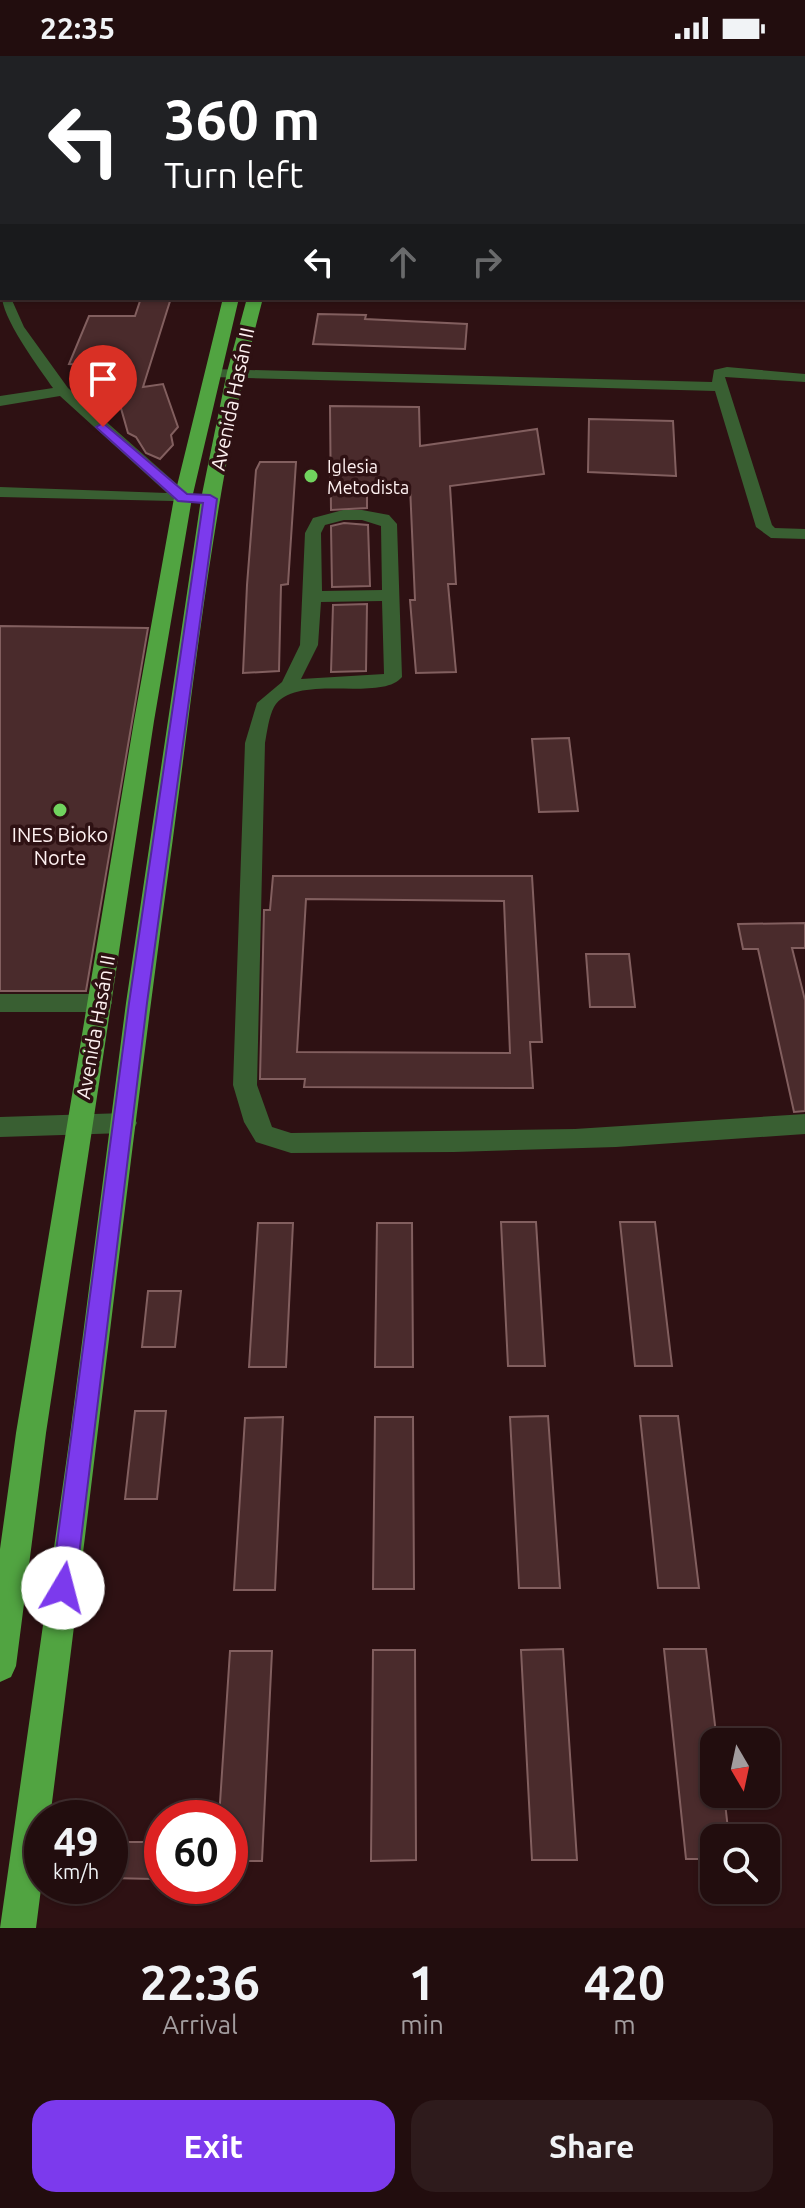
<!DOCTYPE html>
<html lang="en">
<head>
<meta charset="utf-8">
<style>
	body { margin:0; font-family:Ubuntu,sans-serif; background:#2e1b1c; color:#f1f3f6; height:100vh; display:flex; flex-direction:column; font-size:30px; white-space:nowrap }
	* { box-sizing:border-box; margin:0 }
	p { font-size:26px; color:#a29c9e }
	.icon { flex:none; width:44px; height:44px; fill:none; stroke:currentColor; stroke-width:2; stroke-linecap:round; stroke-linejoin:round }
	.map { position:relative; height:1872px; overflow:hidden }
	.drawer { display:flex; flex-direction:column; background:#220d0e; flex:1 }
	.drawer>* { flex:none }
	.guide { position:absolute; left:0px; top:0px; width:806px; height:244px; box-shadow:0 2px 6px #0004,0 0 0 2px #3f2d2e; background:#202124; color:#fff; overflow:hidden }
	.needle { width:52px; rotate:171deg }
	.controls { position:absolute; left:700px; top:1672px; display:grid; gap:16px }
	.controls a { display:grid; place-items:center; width:80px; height:80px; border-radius:16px; background:#220d0e; box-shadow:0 2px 6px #0004,0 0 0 2px #3f2d2e; font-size:40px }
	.speed { position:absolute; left:24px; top:1744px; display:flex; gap:16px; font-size:40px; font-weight:700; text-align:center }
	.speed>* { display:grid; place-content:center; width:104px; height:104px; border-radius:50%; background:#220d0e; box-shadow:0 2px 6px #0004,0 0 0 2px #3f2d2e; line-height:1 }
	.speed small { font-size:20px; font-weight:400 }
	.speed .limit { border:12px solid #d22; background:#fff; color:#111 }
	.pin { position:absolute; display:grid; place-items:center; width:68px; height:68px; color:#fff; margin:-82px -34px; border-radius:50% 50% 50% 0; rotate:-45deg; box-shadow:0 0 8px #0007 }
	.pin .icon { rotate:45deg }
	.me { position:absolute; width:88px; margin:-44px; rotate:8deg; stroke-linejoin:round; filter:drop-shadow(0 0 6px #0008) }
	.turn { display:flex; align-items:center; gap:28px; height:168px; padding:0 32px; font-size:36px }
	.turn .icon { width:104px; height:104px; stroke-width:2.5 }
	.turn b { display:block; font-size:56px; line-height:68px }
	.lanes { display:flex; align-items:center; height:76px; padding:0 32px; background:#0003; justify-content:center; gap:40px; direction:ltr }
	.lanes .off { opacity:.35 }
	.eta { display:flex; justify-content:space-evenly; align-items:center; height:136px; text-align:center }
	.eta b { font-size:48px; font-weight:700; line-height:56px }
	.primary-button { display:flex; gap:16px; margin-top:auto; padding:16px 32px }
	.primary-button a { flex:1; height:92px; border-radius:24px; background:#7c3aed; color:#fff; font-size:32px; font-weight:700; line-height:92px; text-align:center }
	.primary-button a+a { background:#2e1b1c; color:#f1f3f6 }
	.status { display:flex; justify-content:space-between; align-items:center; height:56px; padding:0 40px; background:#220d0e; direction:ltr }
	.status svg { height:22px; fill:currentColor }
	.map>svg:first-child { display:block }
	.building { fill:#4a2b2c; stroke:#825f5f; stroke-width:2; fill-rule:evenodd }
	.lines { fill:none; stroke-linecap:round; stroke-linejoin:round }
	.street { fill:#395f32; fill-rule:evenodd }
	.primary { fill:#51a441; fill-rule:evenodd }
	.route { fill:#7c3aed; stroke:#51269a; stroke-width:2 }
	.poi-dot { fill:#71d35e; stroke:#2e1113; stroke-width:3 }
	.labels { text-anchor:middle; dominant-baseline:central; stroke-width:7; stroke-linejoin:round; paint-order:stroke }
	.far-poi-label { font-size:18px; fill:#fef1f1; stroke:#2e1113; text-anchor:start }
	.street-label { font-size:20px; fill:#fef1f1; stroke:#2e1113 }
	.poi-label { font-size:20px; fill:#fef1f1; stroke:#2e1113 }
</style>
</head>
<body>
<div class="status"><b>22:35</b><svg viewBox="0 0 49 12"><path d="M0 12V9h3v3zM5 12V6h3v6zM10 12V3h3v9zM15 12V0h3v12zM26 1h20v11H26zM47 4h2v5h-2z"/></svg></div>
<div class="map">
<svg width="805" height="1872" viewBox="0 0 805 1872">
	<rect width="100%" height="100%" fill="#2e1113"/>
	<!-- building -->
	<g class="building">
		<polygon points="141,242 171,242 143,331 163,328 178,371 171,379 173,389 160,403 146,397 136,381 128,377 109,310 69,308 89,260 135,260"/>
		<polygon points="318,258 366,259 365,263 467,268 465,293 313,288"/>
		<polygon points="330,350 419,351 420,390 537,373 544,418 450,430 456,528 448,528 456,616 416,617 410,544 415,544 410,430 372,430 371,438 367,438 367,452 331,454"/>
		<polygon points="589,363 673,365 676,420 588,416"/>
		<polygon points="260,406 296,406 288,528 281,529 279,615 243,617 247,529 256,414"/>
		<polygon points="344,467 368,469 370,530 332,531 331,470"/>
		<polygon points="367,548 366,615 331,616 333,549"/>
		<polygon points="0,570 148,572 86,935 0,935"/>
		<polygon points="569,682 578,755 539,756 532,683"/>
		<path d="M273 820H532L542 986H530L533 1032 304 1031 305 1023H260L264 854H270ZM306 843 504 845 510 997 297 996Z"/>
		<polygon points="805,867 805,892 792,892 805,944 805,1055 794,1056 758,893 743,893 738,868"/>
		<polygon points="586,898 629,898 635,951 590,951"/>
		<polygon points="501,1166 536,1166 545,1310 508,1310"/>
		<polygon points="620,1166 655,1166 672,1310 635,1310"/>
		<polygon points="258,1167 293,1167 286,1311 249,1311"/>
		<polygon points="377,1167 412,1167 413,1311 375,1311"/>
		<polygon points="148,1235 181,1235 175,1291 142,1291"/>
		<polygon points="135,1355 166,1355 157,1443 125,1443"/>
		<polygon points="548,1360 560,1532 519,1532 510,1361"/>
		<polygon points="640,1360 678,1360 699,1532 658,1532"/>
		<polygon points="283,1361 275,1534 234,1534 245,1362"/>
		<polygon points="375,1361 413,1361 414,1533 373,1533"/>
		<polygon points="563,1593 577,1804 532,1804 521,1594"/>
		<polygon points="664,1593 706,1593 717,1686 714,1686 714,1738 724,1738 729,1782 714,1782 714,1803 686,1803"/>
		<polygon points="373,1594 415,1594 416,1804 371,1805"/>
		<polygon points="230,1595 272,1595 262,1805 230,1805 230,1762 219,1762"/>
		<polygon points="114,1786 157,1786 154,1823 110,1822"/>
	</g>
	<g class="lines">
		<!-- street -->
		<g class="street">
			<polygon points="178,0 192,0 176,2"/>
			<polygon points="673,0 685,0 686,2 674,2"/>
			<rect x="0" y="26" width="2" height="6"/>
			<polygon points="2,148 2,160 0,161 0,149"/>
			<rect x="804" y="217" width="1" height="8"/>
			<path d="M2 238V242H11L24 271 68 332 187 437 216 440V446L0 441V431L167 437 60 340 0 350V340L53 332C39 312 0 260 2 238Z"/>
			<polygon points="727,311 805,318 805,326 725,321 772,469 775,472 805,473 805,483 771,482 756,471 715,335 212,321 205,317 212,313 712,326 714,314"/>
			<path d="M362 454 389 459 397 468 402 621C381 647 295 616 274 651 269 660 267 676 265 687L257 1029 272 1071 291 1077 575 1073 805 1058V1078L616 1091 454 1096 291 1097 256 1086 244 1066 233 1029 245 687 257 647 282 626 300 589 305 477 313 462 343 454ZM344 464H362L381 470 382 534 322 535 321 477 325 469ZM382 545 384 618 301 623 318 589 321 546Z"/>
			<polygon points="0,938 101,938 109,941 112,947 109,953 101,956 0,956"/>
			<polygon points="125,1057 133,1060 137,1067 133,1074 125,1077 0,1081 0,1061"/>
		</g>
		<!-- primary -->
		<g class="primary">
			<polygon points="332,0 345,0 331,2"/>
			<polygon points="354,0 368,0 353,2"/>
			<polygon points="223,242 239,242 192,442 154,665 46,1377 16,1610 11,1621 0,1626 0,1493 16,1377 134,665 174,442"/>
			<path d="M247 242H263C216 419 197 601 173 782 128 1108 92 1435 50 1762H42V1825L36 1872H0L70 1379 126 947 201 443 227 316Z"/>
		</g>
	</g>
	<!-- route -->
	<polygon class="route" points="103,367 187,438 210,439 217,443 147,947 75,1532 72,1540 63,1544 55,1540 51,1532 129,947 203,447 178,445 98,373 96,371"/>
	<!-- markers -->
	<g class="poi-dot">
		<circle cx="311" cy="420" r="8"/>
		<circle cx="60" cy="754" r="8"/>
	</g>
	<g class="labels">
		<!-- far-poi labels -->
		<g class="far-poi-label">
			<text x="327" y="410">Iglesia<tspan x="327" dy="21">Metodista</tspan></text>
		</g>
		<!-- street labels -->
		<g class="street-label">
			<text transform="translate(232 343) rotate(-78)">Avenida Hasán II</text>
			<text transform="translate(95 971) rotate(-80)">Avenida Hasán II</text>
		</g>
		<!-- poi labels -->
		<g class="poi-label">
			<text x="60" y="778">INES Bioko<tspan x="60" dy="23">Norte</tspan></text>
		</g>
	</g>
</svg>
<div class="controls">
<a><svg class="needle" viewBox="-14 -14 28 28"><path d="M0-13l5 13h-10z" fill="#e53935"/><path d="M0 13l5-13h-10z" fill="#a29c9e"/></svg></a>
<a><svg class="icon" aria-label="search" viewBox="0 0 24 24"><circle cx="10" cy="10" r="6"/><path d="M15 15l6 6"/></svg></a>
</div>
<div class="speed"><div>49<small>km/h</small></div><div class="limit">60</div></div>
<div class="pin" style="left:103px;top:371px;background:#d93025"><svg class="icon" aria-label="arrive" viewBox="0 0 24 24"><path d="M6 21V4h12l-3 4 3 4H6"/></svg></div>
<svg class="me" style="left:63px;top:1532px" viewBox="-20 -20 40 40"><circle r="19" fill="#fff"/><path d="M0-13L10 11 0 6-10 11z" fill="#7c3aed"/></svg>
<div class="guide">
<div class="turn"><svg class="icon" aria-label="left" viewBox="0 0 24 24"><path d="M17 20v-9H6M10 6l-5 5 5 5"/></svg><div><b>360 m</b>Turn left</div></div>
<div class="lanes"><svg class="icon" aria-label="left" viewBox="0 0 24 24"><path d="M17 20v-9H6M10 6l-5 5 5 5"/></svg><svg class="icon off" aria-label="ahead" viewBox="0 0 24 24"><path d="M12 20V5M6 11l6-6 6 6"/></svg><svg class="icon off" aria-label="right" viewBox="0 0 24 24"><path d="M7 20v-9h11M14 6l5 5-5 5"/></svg></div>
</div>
</div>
<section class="drawer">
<div class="eta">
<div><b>22:36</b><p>Arrival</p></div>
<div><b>1</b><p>min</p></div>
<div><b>420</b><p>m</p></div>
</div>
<div class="primary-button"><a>Exit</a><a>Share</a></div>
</section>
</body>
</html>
